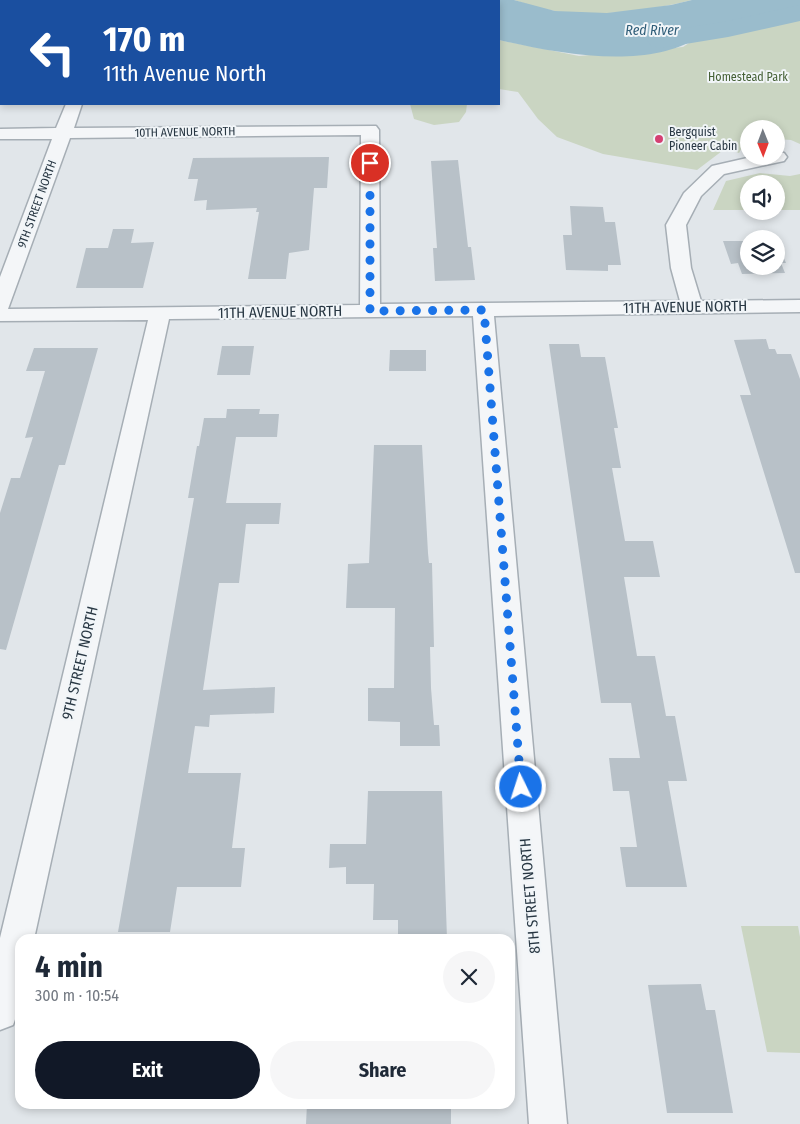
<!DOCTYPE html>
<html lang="en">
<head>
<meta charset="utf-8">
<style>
	body { margin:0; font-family:"Fira Sans Condensed",sans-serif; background:#f6f6f7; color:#1f2937; height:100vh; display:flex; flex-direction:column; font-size:19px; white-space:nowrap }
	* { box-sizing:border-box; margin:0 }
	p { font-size:16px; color:#747a83 }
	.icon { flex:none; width:28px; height:28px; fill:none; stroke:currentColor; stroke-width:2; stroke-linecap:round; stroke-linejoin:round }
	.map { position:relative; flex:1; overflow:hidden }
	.side { position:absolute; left:15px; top:934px; width:500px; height:175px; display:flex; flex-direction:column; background:#fff; border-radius:15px; box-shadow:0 2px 8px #0003 }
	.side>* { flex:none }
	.guide { position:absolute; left:0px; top:0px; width:500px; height:105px; box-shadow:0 2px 8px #0003; background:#1a4fa0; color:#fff; overflow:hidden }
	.needle { width:32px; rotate:179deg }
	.tools { position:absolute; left:740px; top:120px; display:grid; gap:10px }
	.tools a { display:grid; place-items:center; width:45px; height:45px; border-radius:50%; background:#fff; box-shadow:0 2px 8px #0003; font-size:25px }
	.pin { position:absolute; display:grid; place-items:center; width:42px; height:42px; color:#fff; margin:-21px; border:2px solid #fff; border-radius:50%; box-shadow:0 1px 5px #0007 }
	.me { position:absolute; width:55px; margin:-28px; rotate:356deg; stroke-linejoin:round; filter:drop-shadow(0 0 4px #0008) }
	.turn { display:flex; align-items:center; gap:18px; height:105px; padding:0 20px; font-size:22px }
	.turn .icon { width:65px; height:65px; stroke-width:2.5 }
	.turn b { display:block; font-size:35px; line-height:42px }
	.round { display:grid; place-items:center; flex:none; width:52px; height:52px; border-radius:26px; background:#f6f6f7 }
	.overview { display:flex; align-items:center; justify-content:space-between; height:85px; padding:0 20px }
	h1 { font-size:30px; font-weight:700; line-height:38px }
	.primary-button { display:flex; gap:10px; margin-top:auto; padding:10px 20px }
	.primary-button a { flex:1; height:58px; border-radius:30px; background:#111827; color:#fff; font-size:20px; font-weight:700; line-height:58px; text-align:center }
	.primary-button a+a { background:#f6f6f7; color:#1f2937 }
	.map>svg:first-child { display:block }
	.green { fill:#cad5c2 }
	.water { fill:#9abccc }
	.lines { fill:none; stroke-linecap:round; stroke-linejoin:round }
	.river { fill:#9abccc; fill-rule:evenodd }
	.building { fill:#b8c1c8 }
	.minor-casing { stroke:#a6aeb5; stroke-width:3 }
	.minor { fill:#f4f6f8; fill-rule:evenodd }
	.route { stroke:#1a73e8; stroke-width:9; stroke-dasharray:0 16.2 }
	.poi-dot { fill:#d54072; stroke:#f1f5f8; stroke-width:2 }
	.labels { text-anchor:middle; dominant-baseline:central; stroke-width:4; stroke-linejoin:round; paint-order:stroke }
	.far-park-label { font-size:12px; fill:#456035; stroke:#f1f5f8 }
	.far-street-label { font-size:12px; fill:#283743; stroke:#f1f5f8 }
	.far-poi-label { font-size:12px; fill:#283743; stroke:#f1f5f8; text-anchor:start }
	.far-water-label { font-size:14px; font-style:italic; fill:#305e79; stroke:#f1f5f8 }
	.street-label { font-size:15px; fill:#283743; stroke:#f1f5f8 }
</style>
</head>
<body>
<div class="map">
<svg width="800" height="1124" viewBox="0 0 800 1124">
	<rect width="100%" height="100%" fill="#e1e6ea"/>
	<!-- green -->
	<g class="green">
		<path d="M514 0H692C653 10 594 18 555 11 541 9 527 4 514 0Z"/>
		<polygon points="800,12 800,144 791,140 776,139 776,129 749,129 749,141 745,142 739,153 726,148 697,170 603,154 557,137 538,119 518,92 499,89 499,40 579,56 683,47 698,37"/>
		<polygon points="410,104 467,104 466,112 459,122 434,125 414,119"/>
		<polygon points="760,173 790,176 800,174 800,210 776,210 776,184 749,184 749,210 713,210 726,181"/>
		<polygon points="741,926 798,926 800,937 800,1053 767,1052"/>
	</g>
	<!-- water -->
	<path class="water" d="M407 0H514L555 11 607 13 671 5 692 0H800V12L698 37C647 71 555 53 499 40V1Z"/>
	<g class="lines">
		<!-- river -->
		<polygon class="river" points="800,5 800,21 728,37 661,48 651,46 647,40 651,34 661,32 728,21"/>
	</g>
	<!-- building -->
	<g class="building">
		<polygon points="329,157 327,188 314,188 309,250 289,253 286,279 248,279 259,212 256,212 257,208 206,210 207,200 194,201 198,179 188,179 193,158"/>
		<polygon points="458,160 468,247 471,247 475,280 435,281 433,248 437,248 431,161"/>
		<polygon points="570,206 603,207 605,222 615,222 621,265 608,265 608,271 566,270 563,235 572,235"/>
		<polygon points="113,229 134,229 131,243 154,242 143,288 76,288 86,248 108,248"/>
		<polygon points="723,241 749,241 749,266 776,266 776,241 786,263 781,263 785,273 742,274 738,263 731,264"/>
		<polygon points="766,339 769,349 775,349 777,354 791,354 800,379 800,573 795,573 740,395 751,395 734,340"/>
		<polygon points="549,344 579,344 581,357 605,357 618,428 614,428 621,468 612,468 625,541 653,541 660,577 624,577 637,656 655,656 666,716 675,716 687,781 668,781 687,887 626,887 620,847 637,847 629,791 613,791 609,758 640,758 631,703 601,703"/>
		<polygon points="222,346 254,346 250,375 217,375"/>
		<polygon points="34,348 98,348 65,465 59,465 6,650 0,649 0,513 11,478 20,478 33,437 25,438 45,371 26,371"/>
		<polygon points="390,350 426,350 426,371 389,371"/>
		<polygon points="227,409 260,409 259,414 279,414 277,437 236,437 226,503 281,503 279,524 246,524 239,583 219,583 203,690 275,687 274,713 210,715 209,727 195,726 188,773 241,773 232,848 245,848 241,887 177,887 170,932 118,932 194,498 188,498 197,446 199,446 204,418 226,418"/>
		<polygon points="374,445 422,445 428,553 429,563 432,563 434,647 430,647 431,688 434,725 439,725 440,746 400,746 400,722 368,721 368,688 394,688 395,608 346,608 348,564 369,563"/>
		<polygon points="368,791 442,791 447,939 398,939 398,920 373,920 374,884 346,884 346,867 329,868 330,844 366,844"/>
		<polygon points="701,984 706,1010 715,1010 733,1113 667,1113 648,985"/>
		<polygon points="307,1104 451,1104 451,1124 306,1124"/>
	</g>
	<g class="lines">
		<!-- minor casing -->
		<g class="minor-casing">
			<path id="minor" d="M66 104H82L74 128 376 126 379 130 380 304 680 301 671 268 666 225 684 193 712 166 756 156H776L778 152 784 153 787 157 784 161 724 174 701 196 686 225 691 268 701 301 800 300V312L494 316 567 1124H529L473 316 169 319 34 939H20C20 968 24 997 13 1025L0 1030V938L148 320 0 321V277L52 139H0V129L56 128ZM361 135 360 305 8 309 70 138Z"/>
		</g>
		<!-- minor -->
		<use href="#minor" class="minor"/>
	</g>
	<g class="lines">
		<!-- route -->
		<polyline class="route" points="370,163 370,311 484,310 521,787"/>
	</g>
	<!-- markers -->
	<circle class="poi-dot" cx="659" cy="139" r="5"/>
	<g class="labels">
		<!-- far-park labels -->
		<g class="far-park-label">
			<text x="748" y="77">Homestead Park</text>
		</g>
		<!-- far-street labels -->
		<g class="far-street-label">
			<text transform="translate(185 132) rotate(-1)">10TH AVENUE NORTH</text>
			<text transform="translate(37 204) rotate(-70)">9TH STREET NORTH</text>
		</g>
		<!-- far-poi labels -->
		<g class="far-poi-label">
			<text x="669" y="132">Bergquist<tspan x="669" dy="14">Pioneer Cabin</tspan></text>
		</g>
		<!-- far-water labels -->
		<g class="far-water-label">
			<text x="652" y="30">Red River</text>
		</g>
		<!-- street labels -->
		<g class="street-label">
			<text transform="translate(685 307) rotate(-1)">11TH AVENUE NORTH</text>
			<text transform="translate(280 312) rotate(-1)">11TH AVENUE NORTH</text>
			<text transform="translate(80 663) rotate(-77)">9TH STREET NORTH</text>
			<text transform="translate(530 896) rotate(-95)">8TH STREET NORTH</text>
		</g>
	</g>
</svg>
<div class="tools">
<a><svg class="needle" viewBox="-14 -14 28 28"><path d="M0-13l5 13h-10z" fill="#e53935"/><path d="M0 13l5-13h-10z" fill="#747a83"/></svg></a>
<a><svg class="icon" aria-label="sound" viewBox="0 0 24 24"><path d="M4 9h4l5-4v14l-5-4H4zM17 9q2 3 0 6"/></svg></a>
<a><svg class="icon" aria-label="layers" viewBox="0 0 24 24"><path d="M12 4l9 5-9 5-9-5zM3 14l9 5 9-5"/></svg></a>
</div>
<div class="pin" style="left:370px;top:163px;background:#d93025"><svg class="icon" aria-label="arrive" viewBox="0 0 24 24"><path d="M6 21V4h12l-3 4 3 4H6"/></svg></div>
<svg class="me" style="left:521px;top:787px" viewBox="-20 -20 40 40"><circle r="17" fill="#1a73e8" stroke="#fff" stroke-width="3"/><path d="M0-11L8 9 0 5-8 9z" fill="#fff"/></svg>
<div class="guide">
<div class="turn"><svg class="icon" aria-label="left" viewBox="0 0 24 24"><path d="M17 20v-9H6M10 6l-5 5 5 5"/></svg><div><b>170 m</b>11th Avenue North</div></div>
</div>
<section class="side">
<div class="overview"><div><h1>4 min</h1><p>300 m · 10:54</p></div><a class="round"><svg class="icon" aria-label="close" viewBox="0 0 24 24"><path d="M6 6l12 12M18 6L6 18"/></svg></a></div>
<div class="primary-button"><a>Exit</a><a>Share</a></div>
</section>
</div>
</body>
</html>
